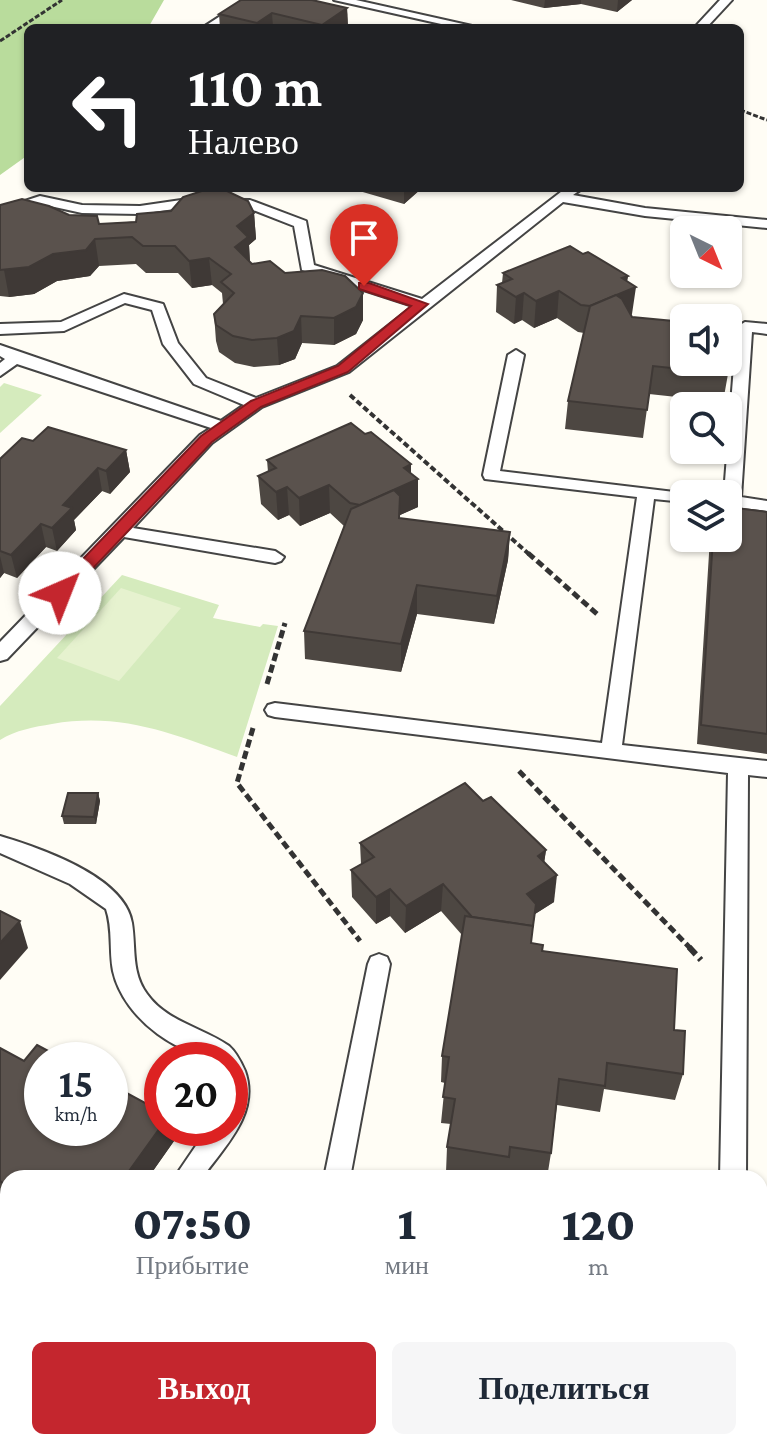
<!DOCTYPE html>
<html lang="ru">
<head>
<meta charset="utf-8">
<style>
	body { margin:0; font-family:"Crimson Pro",serif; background:#f6f6f7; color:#1f2937; height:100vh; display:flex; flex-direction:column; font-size:30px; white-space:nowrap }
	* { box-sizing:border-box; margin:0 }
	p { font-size:26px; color:#747a83 }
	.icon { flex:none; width:44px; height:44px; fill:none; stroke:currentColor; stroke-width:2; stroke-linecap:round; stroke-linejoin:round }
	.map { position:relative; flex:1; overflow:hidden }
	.panel { position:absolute; left:0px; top:1170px; width:768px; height:280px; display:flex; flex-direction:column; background:#fff; border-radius:24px 24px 0 0; box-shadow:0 2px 6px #0004 }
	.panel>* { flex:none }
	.hud { position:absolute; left:24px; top:24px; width:720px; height:168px; border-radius:12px; box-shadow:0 2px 6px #0004; background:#202124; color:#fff; overflow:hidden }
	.needle { width:52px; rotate:137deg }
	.tools { position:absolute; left:670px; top:216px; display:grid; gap:16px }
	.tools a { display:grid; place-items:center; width:72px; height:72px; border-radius:12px; background:#fff; box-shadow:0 2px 6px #0004; font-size:40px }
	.speed { position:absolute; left:24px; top:1042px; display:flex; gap:16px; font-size:40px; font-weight:700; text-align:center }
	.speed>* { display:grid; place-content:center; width:104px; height:104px; border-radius:50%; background:#fff; box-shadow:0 2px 6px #0004; line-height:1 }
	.speed small { font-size:20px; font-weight:400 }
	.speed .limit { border:12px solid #d22; background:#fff; color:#111 }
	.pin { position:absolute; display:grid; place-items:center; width:68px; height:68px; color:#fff; margin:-82px -34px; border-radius:50% 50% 50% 0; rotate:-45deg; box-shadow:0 0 8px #0007 }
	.pin .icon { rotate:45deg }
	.me { position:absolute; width:88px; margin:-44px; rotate:44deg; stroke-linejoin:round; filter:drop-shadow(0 0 6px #0008) }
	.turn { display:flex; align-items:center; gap:28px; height:168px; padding:0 32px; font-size:36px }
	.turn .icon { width:104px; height:104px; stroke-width:2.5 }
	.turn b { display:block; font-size:56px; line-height:68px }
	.eta { display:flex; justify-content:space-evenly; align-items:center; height:136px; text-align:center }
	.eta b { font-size:48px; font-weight:800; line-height:56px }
	.action { display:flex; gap:16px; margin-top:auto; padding:16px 32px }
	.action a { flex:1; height:92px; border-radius:12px; background:#c4262e; color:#fff; font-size:32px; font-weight:800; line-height:92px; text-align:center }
	.action a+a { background:#f6f6f7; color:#1f2937 }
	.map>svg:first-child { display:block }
	.green { fill:#d5ebbd }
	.forest { fill:#b9dc9c }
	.pitch { fill:#e6f2cf }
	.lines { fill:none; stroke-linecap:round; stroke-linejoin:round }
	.service-casing { stroke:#444; stroke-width:4 }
	.path-far3 { stroke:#333; stroke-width:3; stroke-dasharray:5 2; stroke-linecap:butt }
	.path-far2 { stroke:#333; stroke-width:4; stroke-dasharray:6 3; stroke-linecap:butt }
	.path-far1 { stroke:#333; stroke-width:5; stroke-dasharray:8 4; stroke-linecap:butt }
	.path { stroke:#333; stroke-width:6; stroke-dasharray:10 5; stroke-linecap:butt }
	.service { fill:#fff; fill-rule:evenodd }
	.wall { fill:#4d4742 }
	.shaded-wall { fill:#3f3936 }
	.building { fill:#5a524d; stroke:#3f3936; stroke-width:2 }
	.route { fill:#c4262e; stroke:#7f191e; stroke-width:2 }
</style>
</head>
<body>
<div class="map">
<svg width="767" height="1450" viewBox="0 0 767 1450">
	<rect width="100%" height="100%" fill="#fffdf5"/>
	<!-- green -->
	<g class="green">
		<polygon points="4,383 42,395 0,433 0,387"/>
		<path d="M122 575 219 605 213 618 260 627 263 624 278 626 237 757C173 734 122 712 52 724 34 727 16 730 0 740V706Z"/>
	</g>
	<!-- forest -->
	<polygon class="forest" points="0,0 164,0 148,28 28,28 28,155 0,175"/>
	<!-- pitch -->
	<polygon class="pitch" points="121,588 181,608 119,681 57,658"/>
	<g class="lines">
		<!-- service casing -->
		<g class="service-casing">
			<g id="service">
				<polygon points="245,0 259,0 216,28 202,28"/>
				<polygon points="334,0 356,0 481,28 459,28"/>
				<polygon points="720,0 732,0 706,28 694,28"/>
				<polygon points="566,188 583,188 573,195 645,208 767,220 767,228 645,216 563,202 349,372 262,407 212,443 133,528 275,551 284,557 281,561 275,563 124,537 7,659 0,661 0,642 200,435 211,428 17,364 0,376 0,363 5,359 0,356 0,345 221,421 244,405 194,384 163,344 152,310 125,303 64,331 0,334 0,324 61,322 124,294 163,304 178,343 206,378 256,398 337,366 413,306 302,270 294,226 248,208 188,207 140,214 82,213 41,204 0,217 0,209 40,196 82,205 140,206 188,199 250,200 306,221 314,265 422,299"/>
				<polygon points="745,322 767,324 767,334 752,332 741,497 767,501 767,511 728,506 728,494 724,494 737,327"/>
				<polygon points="516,350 524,355 500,471 691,494 684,494 684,502 654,499 622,745 767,761 767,777 748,775 746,1178 720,1178 728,773 275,717 268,715 265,710 268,705 275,703 602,743 637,497 485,479 483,475 508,355"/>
				<path d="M0 836C40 848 125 877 132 923 136 948 131 972 147 994 167 1022 202 1027 229 1046 236 1052 241 1062 245 1071 260 1113 225 1146 202 1178H174L208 1128H230V1060C182 1060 124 1020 113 971 109 951 113 929 106 909L70 884 0 853Z"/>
				<polygon points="379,954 387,957 390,964 350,1178 324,1178 368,964 371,957"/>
				<polygon points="760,1333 767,1336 767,1371 760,1368"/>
				<polygon points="0,1344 8,1347 8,1377 0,1374"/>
				<polygon points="8,1419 8,1442 19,1442 14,1450 0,1450 0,1422"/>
				<polygon points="267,1442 295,1442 294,1450 266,1450"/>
			</g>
		</g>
		<!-- path-far3 -->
		<g class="path-far3">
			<polyline points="0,41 62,0"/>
			<polyline points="740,110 767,120"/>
		</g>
		<!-- path-far2 -->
		<polyline class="path-far2" points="350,395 530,555"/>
		<!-- path-far1 -->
		<g class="path-far1">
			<polyline points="528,553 597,614"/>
			<polyline points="267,684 285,623"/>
			<polyline points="253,728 237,783 360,941"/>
			<polyline points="519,771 691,949"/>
		</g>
		<!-- path -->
		<polyline class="path" points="689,947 701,960"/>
		<!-- service -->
		<use href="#service" class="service"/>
	</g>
	<!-- wall -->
	<g class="wall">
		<polygon points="511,0 632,0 617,12 581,4 544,8"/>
		<polygon points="347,8 348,28 220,28 219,14"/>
		<polygon points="349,188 422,188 404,204"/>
		<polygon points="0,205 69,215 99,224 254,213 256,239 249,245 250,262 252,264 363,293 363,320 356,334 334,345 302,343 295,359 279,365 254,367 235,363 219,352 216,341 214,314 223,304 222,293 212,285 192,288 178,273 146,273 136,264 99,266 90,276 57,281 34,294 9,297 0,296"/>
		<polygon points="583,254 628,276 627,281 632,317 728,374 723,402 649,394 643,438 565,429 568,401 584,333 578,332 557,318 534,328 522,320 514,324 496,312 497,285 502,283 503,273"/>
		<polygon points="365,434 411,473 418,507 400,515 400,518 510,532 508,560 494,624 417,614 401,672 305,659 304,631 344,526 330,513 300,526 289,515 278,520 261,504 258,476 268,472 267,460"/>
		<polygon points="33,441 126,450 130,472 110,494 102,491 74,520 76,530 57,551 46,547 17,578 4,573 0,578 0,459"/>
		<polygon points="767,512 767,754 697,744 710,538 728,538"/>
		<polygon points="98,793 100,801 96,824 64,824 62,816"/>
		<polygon points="483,801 546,850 544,862 554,902 535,914 531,943 674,1030 683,1074 675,1100 604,1089 600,1112 557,1105 551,1153 547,1178 507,1172 506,1178 480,1178 446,1172 447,1147 451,1124 441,1123 445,1083 441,1082 442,1056 462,935 441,911 405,933 390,916 376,924 352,897 351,870 361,864 360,843"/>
		<polygon points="0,1048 174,1141 148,1178 8,1178 8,1204 0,1200"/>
	</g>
	<!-- shaded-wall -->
	<g class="shaded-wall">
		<polygon points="545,0 581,0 581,4 544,8"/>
		<polygon points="618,0 632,0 617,12"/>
		<polygon points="347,8 348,28 322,28 322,25"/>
		<polygon points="272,13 273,28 257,28 257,23"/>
		<polygon points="404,188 422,188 404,204"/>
		<polygon points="254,213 256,239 249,245 250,264 235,247 237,226"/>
		<polygon points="95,239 99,266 90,276 57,281 34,294 9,297 4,270"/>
		<polygon points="209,258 212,285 192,288 189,261"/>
		<polygon points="628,276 625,292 636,287 632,314 587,333 622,278"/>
		<polygon points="559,291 557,318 534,328 536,301"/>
		<polygon points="363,293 363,320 356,334 334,345 334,318"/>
		<polygon points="524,293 522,320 514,324 516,297"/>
		<polygon points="301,316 302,343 295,359 279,365 277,338"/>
		<polygon points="126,450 130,472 110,494 106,471"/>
		<polygon points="411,464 411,483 418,479 418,507 400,515 400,524 362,533 404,468"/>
		<polygon points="98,468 102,491 74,520 76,530 57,551 52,528 63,505"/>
		<polygon points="329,485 330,513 300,526 299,498"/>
		<polygon points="287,487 289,515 278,520 276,492"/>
		<polygon points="41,524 46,547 17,578 11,555"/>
		<polygon points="510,532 508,560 494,624 497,596"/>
		<polygon points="0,556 4,573 0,578"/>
		<polygon points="417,585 417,614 401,672 401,644"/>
		<polygon points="98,793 100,801 96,824 94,817"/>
		<polygon points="546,850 542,878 538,856"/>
		<polygon points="557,875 554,902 535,914 527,894"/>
		<polygon points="443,884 441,911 405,933 406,906"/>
		<polygon points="390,889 390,916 376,924 376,897"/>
		<polygon points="20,921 28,948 0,980 0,943"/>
		<polygon points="162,1125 162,1128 171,1128 174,1141 148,1178 124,1178"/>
	</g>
	<!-- building -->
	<g class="building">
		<polygon points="241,0 312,0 347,8 322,25 272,13 257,23 219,14"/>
		<polygon points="205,190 227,191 248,201 254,213 237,226 248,237 235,247 252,264 270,261 285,273 322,270 345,276 363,293 356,307 334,318 301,316 294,331 277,338 252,340 233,336 216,325 214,314 234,293 221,282 231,274 209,258 189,261 175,246 143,246 132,237 95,239 86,250 53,254 29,267 0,270 0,205 22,199 49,206 69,215 97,216 99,224 136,222 137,214 171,211 183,197"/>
		<polygon points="570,246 583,254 588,252 628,276 622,278 636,287 590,306 581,305 559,291 536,301 524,293 516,297 497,285 512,279 503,273"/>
		<polygon points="616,295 622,299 632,317 684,322 684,362 728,362 728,327 731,327 728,374 653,366 647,410 568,401 590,306"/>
		<polygon points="351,423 365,434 371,432 411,464 404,468 418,479 360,505 350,503 329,485 299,498 287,487 276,492 258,476 276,468 267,460"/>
		<polygon points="48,427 126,450 106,471 98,468 63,505 72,508 52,528 41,524 11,555 0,551 0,459 22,438 33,441"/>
		<polygon points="394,490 400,496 399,518 510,532 497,596 417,585 401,644 304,631 351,509"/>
		<polygon points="728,507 767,512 767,734 701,725 713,538 728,538"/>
		<polygon points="465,783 483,801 491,797 546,850 538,856 557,875 527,894 536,904 533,926 472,917 443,884 406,906 390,889 376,897 351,870 374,857 360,843"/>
		<polygon points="68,793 98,793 94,817 62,816"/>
		<polygon points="0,911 20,921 0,943"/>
		<polygon points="465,916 533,926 531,943 543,945 542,951 677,969 674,1030 685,1031 683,1074 607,1063 605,1086 559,1079 551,1153 510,1147 509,1157 447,1147 455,1099 443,1097 449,1057 442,1056"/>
		<polygon points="37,1045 65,1060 42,1060 42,1128 110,1128 110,1084 162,1112 162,1125 124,1178 8,1178 8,1186 0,1181 0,1048 24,1061"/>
	</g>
	<!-- route -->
	<polygon class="route" points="359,283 369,283 428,304 348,372 261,407 212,442 66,597 54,597 52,593 54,589 201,436 251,401 338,366 411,306 359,289"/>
</svg>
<div class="tools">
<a><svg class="needle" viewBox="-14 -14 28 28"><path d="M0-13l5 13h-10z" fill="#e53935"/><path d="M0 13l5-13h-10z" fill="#747a83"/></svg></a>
<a><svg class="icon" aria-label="sound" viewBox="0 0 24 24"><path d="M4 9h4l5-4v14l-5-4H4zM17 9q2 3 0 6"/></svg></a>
<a><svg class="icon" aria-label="search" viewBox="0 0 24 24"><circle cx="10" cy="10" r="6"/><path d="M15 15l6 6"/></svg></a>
<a><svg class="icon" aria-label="layers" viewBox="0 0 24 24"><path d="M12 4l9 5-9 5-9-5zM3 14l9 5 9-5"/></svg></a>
</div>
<div class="speed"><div>15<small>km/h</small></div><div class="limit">20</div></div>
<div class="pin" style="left:364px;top:286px;background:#d93025"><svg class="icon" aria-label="arrive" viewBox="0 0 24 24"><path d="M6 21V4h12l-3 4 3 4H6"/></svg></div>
<svg class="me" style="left:60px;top:593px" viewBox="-20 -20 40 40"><circle r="19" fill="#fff"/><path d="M0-13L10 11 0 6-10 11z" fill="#c4262e"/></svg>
<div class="hud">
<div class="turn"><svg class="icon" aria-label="left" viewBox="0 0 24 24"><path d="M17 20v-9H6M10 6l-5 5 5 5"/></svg><div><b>110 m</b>Налево</div></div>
</div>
<section class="panel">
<div class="eta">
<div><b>07:50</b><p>Прибытие</p></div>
<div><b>1</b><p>мин</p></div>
<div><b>120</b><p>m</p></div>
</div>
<div class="action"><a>Выход</a><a>Поделиться</a></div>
</section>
</div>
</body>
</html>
